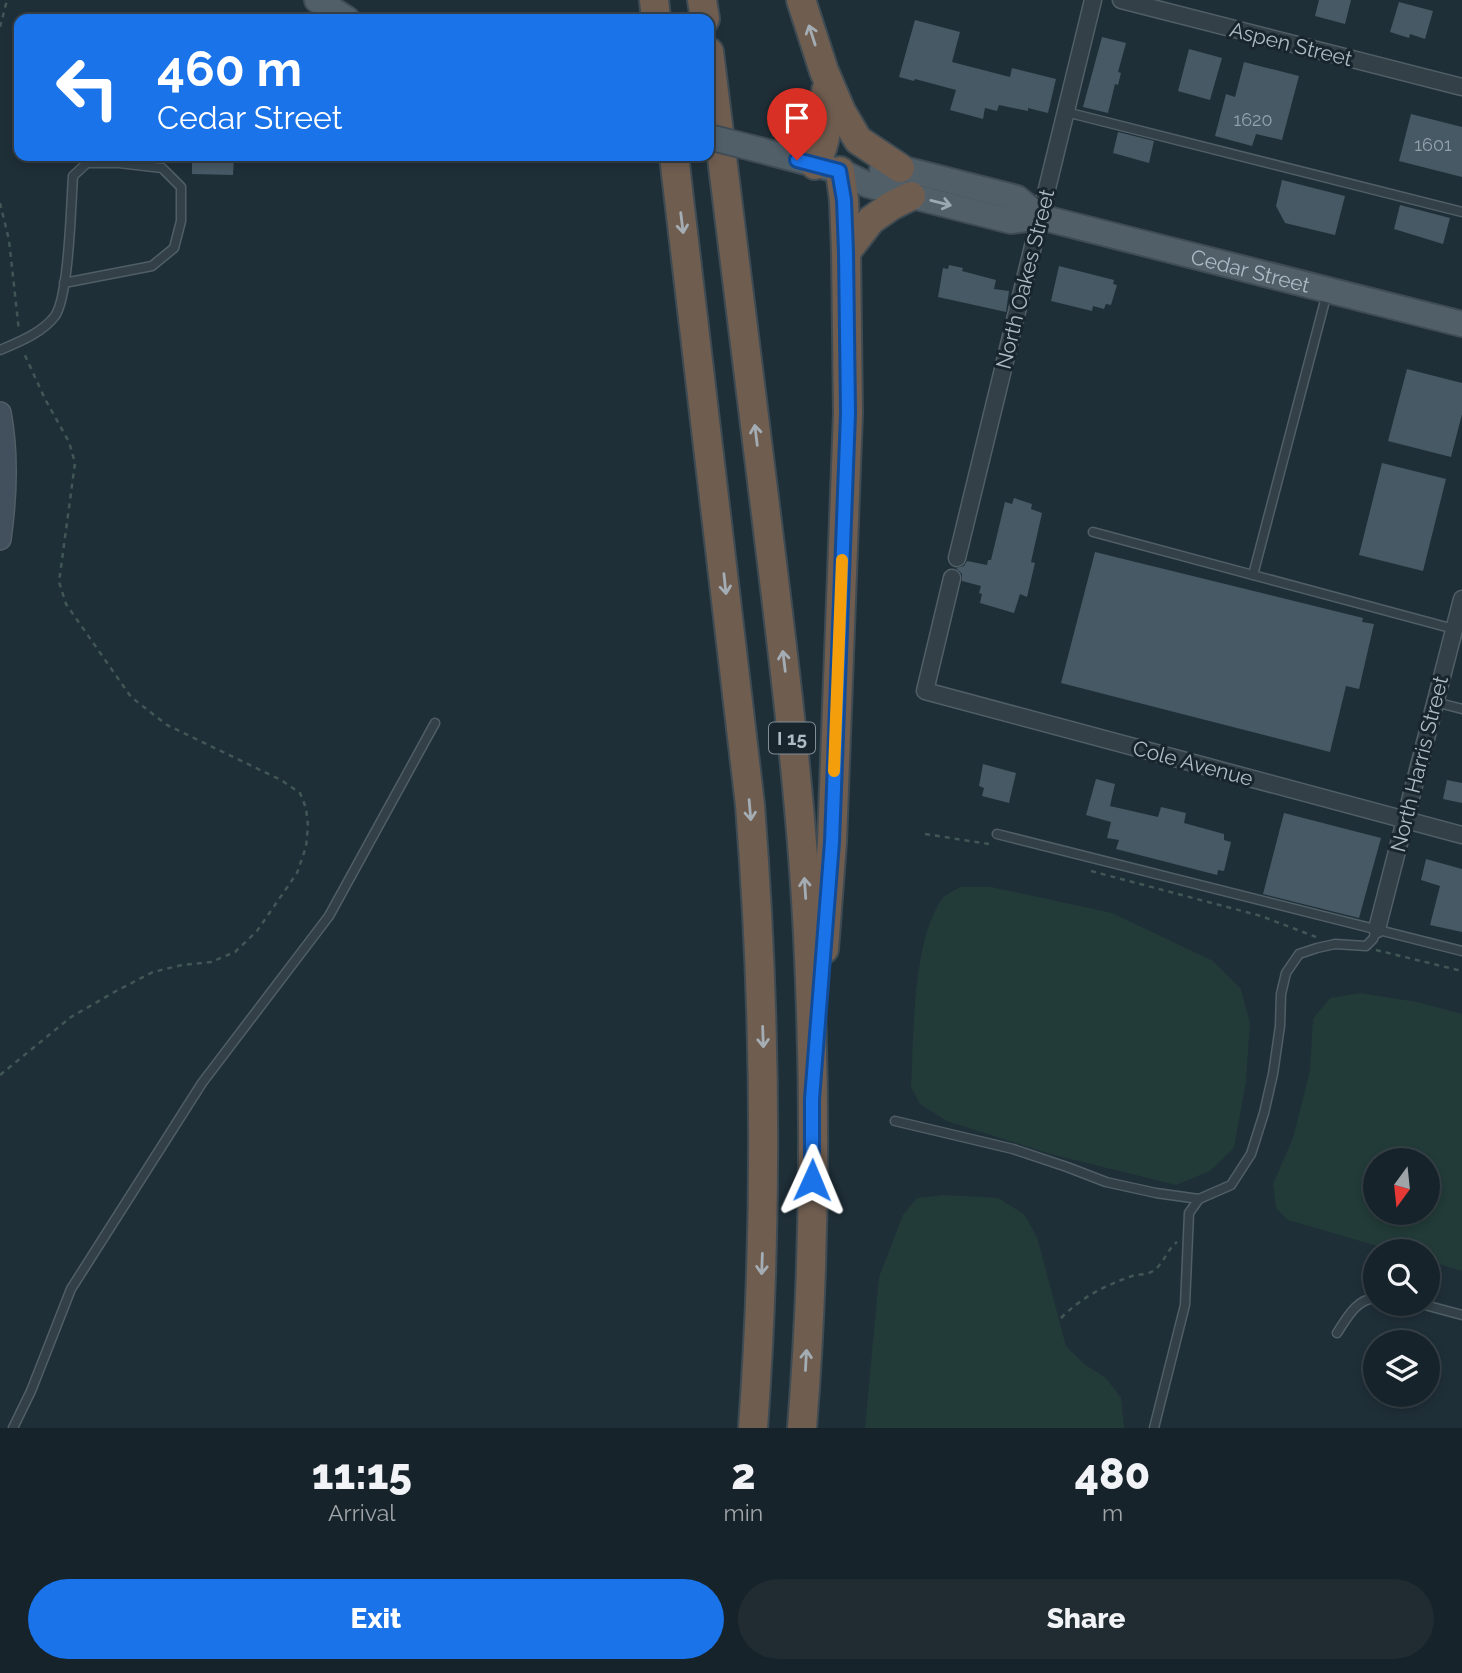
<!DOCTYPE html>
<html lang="en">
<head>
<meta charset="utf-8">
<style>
	body { margin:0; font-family:Raleway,sans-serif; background:#202b32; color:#f1f3f6; height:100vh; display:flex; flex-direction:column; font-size:26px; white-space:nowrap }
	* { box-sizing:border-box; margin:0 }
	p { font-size:23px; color:#9ea4a8 }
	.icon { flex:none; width:38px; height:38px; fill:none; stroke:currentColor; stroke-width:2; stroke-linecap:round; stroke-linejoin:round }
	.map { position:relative; height:1428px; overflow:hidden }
	.sheet { display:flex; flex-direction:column; background:#17232a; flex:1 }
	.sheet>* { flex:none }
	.top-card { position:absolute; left:14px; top:14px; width:700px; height:147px; border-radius:14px; box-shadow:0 4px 10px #0003,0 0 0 2px #364047; background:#1a73e8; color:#fff; overflow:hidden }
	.needle { width:46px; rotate:195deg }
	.fabs { position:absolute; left:1363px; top:1148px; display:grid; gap:14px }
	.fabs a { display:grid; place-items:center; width:77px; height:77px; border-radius:50%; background:#17232a; box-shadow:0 4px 10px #0003,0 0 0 2px #364047; font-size:35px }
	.pin { position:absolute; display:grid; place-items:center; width:60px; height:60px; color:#fff; margin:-72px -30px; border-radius:50% 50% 50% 0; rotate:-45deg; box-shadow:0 0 7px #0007 }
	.pin .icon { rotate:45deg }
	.me { position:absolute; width:77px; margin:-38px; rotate:1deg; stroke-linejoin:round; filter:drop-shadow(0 0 5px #0008) }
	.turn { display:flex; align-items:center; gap:24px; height:147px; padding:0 28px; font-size:32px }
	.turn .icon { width:91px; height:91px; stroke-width:2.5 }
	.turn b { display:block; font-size:49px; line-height:60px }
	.eta { display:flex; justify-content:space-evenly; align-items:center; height:119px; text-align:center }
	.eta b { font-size:42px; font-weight:800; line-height:49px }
	.action { display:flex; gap:14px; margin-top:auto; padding:14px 28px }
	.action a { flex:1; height:80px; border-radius:42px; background:#1a73e8; color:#fff; font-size:28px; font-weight:800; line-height:80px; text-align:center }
	.action a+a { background:#202b32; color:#f1f3f6 }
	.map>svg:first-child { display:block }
	.green { fill:#223b38; fill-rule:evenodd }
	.building { fill:#475964 }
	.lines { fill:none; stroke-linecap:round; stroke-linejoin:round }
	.service-casing { stroke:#505e66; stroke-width:11 }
	.minor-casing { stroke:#505e66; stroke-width:19 }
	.secondary-casing { stroke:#505e66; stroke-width:24 }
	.primary-casing { stroke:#3f4c55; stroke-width:28 }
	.motorway-casing { stroke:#3e4b53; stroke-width:32 }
	.path { stroke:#415756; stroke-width:2.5; stroke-dasharray:5 5; stroke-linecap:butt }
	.service { stroke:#334048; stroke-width:8 }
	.minor { stroke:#334048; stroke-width:16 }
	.secondary { stroke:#41505c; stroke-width:21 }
	.primary { stroke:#515f69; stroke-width:24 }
	.motorway { stroke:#6f5d50; stroke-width:28 }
	.primary-bridge-casing { stroke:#3f4c55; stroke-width:28; stroke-linecap:butt }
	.primary-bridge { stroke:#515f69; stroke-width:24 }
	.oneway { stroke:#a4adb3 }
	.oneway2 { stroke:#9ba9b3 }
	.route-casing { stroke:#114b97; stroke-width:18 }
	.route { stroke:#1a73e8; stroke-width:12 }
	.slow { stroke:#f59e0b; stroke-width:12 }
	.labels { text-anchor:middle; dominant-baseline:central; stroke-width:6; stroke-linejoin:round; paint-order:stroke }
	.number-label { font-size:18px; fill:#94a2ad }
	.shield { fill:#19252d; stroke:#818e97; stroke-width:2 }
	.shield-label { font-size:19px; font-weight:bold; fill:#adbbc5 }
	.street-label { font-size:21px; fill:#adbbc5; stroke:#19252d }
</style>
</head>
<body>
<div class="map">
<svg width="1462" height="1428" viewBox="0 0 1462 1428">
	<rect width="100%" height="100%" fill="#1f2f38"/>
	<!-- green -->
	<g class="green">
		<path d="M960 887H991L1112 913 1213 961 1241 989 1250 1023 1246 1081 1234 1148 1210 1171 1176 1185 1050 1154 947 1121 920 1104 911 1087C914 1035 912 942 942 899 946 894 954 891 960 887Z"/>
		<path d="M1360 993 1417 1002 1462 1014V1271L1428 1261V1251H1395L1288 1220 1276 1208 1273 1184 1293 1138 1310 1071 1313 1019 1330 998ZM1428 1160V1213H1376V1160Z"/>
		<polygon points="944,1195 998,1198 1024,1214 1037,1237 1066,1346 1084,1364 1106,1378 1121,1398 1124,1428 865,1428 879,1277 903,1215 917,1198"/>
	</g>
	<!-- building -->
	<g class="building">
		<polygon points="1319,0 1351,0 1345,24 1315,16"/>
		<polygon points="1399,2 1433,11 1425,39 1410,34 1409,38 1390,32"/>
		<polygon points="915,20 960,32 952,62 1010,77 1012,68 1056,79 1048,113 1028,108 1028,111 999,105 997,111 985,108 983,119 950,110 956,90 915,79 914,81 899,77"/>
		<polygon points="1102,37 1126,43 1118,72 1121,73 1118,85 1115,84 1108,113 1083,107"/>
		<polygon points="1189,49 1222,58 1210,100 1178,91"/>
		<polygon points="1244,62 1299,76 1282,140 1256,134 1252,146 1215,136 1226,94 1235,97"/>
		<polygon points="1411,114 1462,127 1462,177 1399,161"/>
		<polygon points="1118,132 1154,141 1149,163 1113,153"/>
		<polygon points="192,156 234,156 233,175 192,174"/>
		<polygon points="1282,180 1345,196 1335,235 1285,223 1276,206"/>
		<polygon points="1400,205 1450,218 1443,244 1394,229"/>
		<polygon points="949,265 963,268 962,271 996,280 994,289 1009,291 1006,312 938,297 943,268 948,269"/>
		<polygon points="1059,266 1114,280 1113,284 1117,285 1111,305 1106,304 1104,309 1093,306 1092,311 1051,301"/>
		<polygon points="1407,369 1462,383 1462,414 1451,457 1388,441"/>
		<polygon points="1382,463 1446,479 1423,571 1359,555"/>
		<polygon points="1014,498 1032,504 1031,509 1042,513 1031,562 1035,563 1027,597 1020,594 1014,613 980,603 982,594 979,593 981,586 962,581 962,574 956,568 964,566 967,561 987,565 988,560 991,560 1005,502 1012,504"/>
		<polygon points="1095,552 1363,618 1362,622 1374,624 1359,689 1346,686 1330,752 1061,683"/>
		<polygon points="983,764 1016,773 1009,803 982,796 984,788 979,786"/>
		<polygon points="1096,779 1115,784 1110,806 1158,817 1161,807 1186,813 1184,823 1224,834 1224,840 1231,842 1224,871 1218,870 1217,875 1116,849 1119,840 1107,838 1111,822 1086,815"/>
		<polygon points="1447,780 1462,783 1462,803 1443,799"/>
		<polygon points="1284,813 1381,838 1359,918 1263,894"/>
		<polygon points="1426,859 1462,869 1462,932 1430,925 1440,886 1421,880"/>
	</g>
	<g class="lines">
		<!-- service casing -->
		<g class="service-casing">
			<g id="service">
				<polyline points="1066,112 1462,212"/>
				<path d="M0 350C19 342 42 333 55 316 69 296 71 204 73 176L87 163H119L162 168 181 187V221L174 248 152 266 64 283"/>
				<polyline points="1093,532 1454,629"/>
				<polyline points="1253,575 1327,293"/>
				<polyline points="1435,702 1462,709"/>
				<polyline points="997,834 1462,951"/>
				<polyline points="895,1121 1013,1149 1067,1167 1106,1182 1156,1193 1199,1199 1231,1185 1251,1154 1264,1113 1273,1074 1280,1026 1281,994 1286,973 1299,954 1317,948 1335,944 1366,946 1373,939 1377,929"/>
				<polyline points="1421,1304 1462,1315"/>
				<path d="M1337 1333C1347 1318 1356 1299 1376 1298"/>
				<polyline points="13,1428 31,1391 71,1289 202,1083 329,916 435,723"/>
				<polyline points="1154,1428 1185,1305 1189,1213 1199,1199"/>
			</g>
		</g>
		<!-- minor casing -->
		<g class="minor-casing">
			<g id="minor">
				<polyline points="1121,0 1462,87"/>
				<polyline points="957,558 1093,0"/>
				<polyline points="952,578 925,691 1462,835"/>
				<polyline points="1377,929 1462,599"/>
			</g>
		</g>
		<!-- secondary casing -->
		<g class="secondary-casing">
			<path id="secondary" d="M0 413C8 455 6 496 0 539"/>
		</g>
		<!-- primary casing -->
		<g class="primary-casing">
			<g id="primary">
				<polyline points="317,0 347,19"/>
				<path id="s1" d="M760 150 840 171 868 185 1011 221 1040 217 1462 324"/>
				<polyline points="882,169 900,168 1017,198 1040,217"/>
			</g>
		</g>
		<!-- motorway casing -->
		<g class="motorway-casing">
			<g id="motorway">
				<polyline points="654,0 656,19"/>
				<polyline points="702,0 705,19"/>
				<polyline points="801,0 824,71 841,111 858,140 900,168"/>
				<path d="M709 52C728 206 747 360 766 514 783 654 801 794 808 935 816 1099 815 1265 802 1428"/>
				<path d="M674 156 750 805C766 1013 768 1220 753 1428"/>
				<path d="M815 165C828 140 829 118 826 91"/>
				<polyline points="846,252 871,220 891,206 911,196"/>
				<polyline points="824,949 832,842 848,413 846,252 844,200 840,171"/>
			</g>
		</g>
		<!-- path -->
		<g class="path">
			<polyline points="0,27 7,0"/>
			<polyline points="0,203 9,240 19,331"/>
			<polyline points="925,834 989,844"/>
			<polyline points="1091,871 1261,916 1316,937"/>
			<polyline points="1376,950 1462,971"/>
			<polyline points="0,1075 71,1017 116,991 153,972 182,965 211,962 235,952 257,931 297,873 306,847 308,826 306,808 300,793 281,780 167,725 131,697 66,604 59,582 75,463 69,442 45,399 23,351"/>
			<path d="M1061 1318C1082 1297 1104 1286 1132 1276 1139 1274 1147 1275 1153 1271 1164 1264 1167 1249 1177 1242"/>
		</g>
		<!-- service -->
		<use href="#service" class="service"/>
		<!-- minor -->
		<use href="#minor" class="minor"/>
		<!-- secondary -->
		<use href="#secondary" class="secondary"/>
		<!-- primary -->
		<use href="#primary" class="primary"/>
		<!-- motorway -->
		<use href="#motorway" class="motorway"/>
		<!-- primary-bridge casing -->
		<g class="primary-bridge-casing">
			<polyline id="primary-bridge" points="709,137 760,150"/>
		</g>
		<!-- primary-bridge -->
		<use href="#primary-bridge" class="primary-bridge"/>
	</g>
	<!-- one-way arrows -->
	<defs><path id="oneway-shaft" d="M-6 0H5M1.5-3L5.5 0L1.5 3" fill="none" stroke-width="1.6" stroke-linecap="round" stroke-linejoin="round" transform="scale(1.75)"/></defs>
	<g class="oneway">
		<use href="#oneway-shaft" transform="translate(812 35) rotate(-108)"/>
		<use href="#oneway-shaft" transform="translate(682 223) rotate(83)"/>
		<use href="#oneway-shaft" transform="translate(756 435) rotate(-97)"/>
		<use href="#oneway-shaft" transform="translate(725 584) rotate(84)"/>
		<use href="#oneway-shaft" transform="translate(784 661) rotate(-97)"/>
		<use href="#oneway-shaft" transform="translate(750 810) rotate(85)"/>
		<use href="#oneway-shaft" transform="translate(805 888) rotate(-94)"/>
		<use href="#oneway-shaft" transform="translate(763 1037) rotate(88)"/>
		<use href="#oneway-shaft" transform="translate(762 1264) rotate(92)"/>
		<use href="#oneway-shaft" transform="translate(806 1360) rotate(-87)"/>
	</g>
	<use class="oneway2" href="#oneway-shaft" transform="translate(941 203) rotate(14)"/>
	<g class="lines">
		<!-- route casing -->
		<g class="route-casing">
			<polyline id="route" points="797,160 839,171 844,200 846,252 848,413 832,842 812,1099 812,1180"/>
		</g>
		<!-- route -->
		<use href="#route" class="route"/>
		<!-- slow -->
		<polyline class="slow" points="834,771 842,560"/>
	</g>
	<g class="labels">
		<!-- number labels -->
		<g class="number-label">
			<text x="1253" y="119">1620</text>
			<text x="1433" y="144">1601</text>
		</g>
		<!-- shield labels -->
		<rect class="shield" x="769" y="722.5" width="46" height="31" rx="5"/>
		<g class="shield-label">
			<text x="792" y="738">I 15</text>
		</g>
		<!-- street labels -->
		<g class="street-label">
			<text transform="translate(1291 44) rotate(14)">Aspen Street</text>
			<text stroke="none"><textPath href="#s1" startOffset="508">Cedar Street</textPath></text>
			<text transform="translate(1025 279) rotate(-76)">North Oakes Street</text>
			<text transform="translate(1193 763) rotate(15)">Cole Avenue</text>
			<text transform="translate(1419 764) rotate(-76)">North Harris Street</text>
		</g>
	</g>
</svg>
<div class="fabs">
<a><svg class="needle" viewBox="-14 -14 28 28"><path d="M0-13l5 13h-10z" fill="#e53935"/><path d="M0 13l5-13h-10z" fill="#9ea4a8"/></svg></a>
<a><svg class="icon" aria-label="search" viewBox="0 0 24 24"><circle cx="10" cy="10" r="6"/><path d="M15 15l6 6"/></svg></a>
<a><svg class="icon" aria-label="layers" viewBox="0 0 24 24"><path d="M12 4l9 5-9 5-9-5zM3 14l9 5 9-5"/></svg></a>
</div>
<div class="pin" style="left:797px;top:160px;background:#d93025"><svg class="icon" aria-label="arrive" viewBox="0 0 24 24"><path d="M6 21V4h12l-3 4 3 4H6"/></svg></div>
<svg class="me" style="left:812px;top:1180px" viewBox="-20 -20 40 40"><path d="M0-17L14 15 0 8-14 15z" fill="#1a73e8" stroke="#fff" stroke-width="4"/></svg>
<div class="top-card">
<div class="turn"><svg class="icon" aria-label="left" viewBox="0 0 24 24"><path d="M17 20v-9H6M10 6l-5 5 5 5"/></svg><div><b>460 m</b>Cedar Street</div></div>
</div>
</div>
<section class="sheet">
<div class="eta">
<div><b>11:15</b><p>Arrival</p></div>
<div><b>2</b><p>min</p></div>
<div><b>480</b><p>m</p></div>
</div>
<div class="action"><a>Exit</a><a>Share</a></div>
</section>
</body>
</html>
